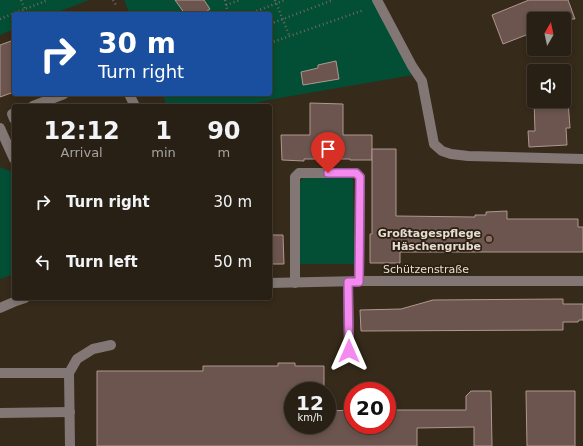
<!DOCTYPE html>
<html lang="en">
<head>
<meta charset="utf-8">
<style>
	body { margin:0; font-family:"DejaVu Sans",sans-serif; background:#30281d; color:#f1f3f6; height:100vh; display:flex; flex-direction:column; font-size:15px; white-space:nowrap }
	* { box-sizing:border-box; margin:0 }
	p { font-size:13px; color:#a5a3a0 }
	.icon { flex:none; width:22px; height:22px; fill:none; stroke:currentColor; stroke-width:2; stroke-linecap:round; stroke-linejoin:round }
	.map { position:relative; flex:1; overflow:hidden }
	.panel { position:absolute; left:12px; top:104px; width:260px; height:196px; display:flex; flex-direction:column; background:#282014; border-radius:4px; box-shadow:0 2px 6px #0003,0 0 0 1px #443e34 }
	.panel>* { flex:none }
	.top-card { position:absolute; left:12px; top:12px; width:260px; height:84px; border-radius:4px; box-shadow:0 2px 6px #0003,0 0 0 1px #443e34; background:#1a4fa0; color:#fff; overflow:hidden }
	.needle { width:26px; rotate:9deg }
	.buttons { position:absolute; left:527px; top:12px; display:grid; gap:8px }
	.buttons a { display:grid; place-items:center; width:44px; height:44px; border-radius:4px; background:#282014; box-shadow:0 2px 6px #0003,0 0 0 1px #443e34; font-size:20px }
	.speed { position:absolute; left:284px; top:382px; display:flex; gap:8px; font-size:20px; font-weight:700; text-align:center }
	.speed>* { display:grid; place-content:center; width:52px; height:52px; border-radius:50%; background:#282014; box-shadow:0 2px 6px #0003,0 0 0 1px #443e34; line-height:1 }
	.speed small { font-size:10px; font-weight:400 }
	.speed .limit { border:6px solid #d22; background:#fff; color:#111 }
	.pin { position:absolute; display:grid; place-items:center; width:34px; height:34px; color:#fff; margin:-41px -17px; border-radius:50% 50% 50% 0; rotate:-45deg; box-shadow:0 0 4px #0007 }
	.pin .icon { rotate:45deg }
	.me { position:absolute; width:44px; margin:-22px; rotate:0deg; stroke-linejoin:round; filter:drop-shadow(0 0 3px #0008) }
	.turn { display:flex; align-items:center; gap:14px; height:84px; padding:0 20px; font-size:18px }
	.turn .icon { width:52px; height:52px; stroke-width:2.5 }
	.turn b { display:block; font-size:28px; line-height:34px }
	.eta { display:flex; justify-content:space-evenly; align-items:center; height:68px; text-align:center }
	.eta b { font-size:24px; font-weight:800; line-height:28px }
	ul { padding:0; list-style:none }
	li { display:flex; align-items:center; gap:12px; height:60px; padding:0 20px }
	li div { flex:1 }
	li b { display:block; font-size:15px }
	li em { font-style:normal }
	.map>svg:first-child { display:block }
	.green { fill:#024f36 }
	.building { fill:#6b554e; stroke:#b0978f }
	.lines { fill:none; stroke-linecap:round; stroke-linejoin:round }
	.path { stroke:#72685a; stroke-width:2.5; stroke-dasharray:1 3; stroke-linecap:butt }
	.minor { stroke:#827774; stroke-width:10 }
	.route-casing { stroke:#9f599c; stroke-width:10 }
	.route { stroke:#f489f0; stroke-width:7 }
	.education-dot { fill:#8d6e63; stroke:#2c2011; stroke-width:1.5 }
	.labels { text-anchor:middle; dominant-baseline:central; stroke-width:3.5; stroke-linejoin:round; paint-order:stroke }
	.poi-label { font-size:11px; font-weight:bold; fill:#e6ded4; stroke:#2c2011; text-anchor:end }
	.street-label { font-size:11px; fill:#e6ded4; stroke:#2c2011 }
</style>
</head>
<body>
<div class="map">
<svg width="583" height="446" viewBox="0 0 583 446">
	<rect width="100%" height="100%" fill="#362a1a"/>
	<!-- green -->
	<g class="green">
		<polygon points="0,0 89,0 53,14 14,14 14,29 0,35"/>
		<polygon points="124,0 373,0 413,75 268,100 244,106 167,106 162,94 270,94 270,14 130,14"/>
		<polygon points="0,167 14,173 14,274 0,279"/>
		<polygon points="303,178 351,178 353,180 354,264 300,264 300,182"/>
	</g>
	<!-- building -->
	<g class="building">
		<polygon points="175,0 204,0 210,9 203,14 185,14"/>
		<polygon points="529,0 568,0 575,19 534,19 534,32 503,44 492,15"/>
		<polygon points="14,40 14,92 0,97 0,45"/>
		<polygon points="336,61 339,79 303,85 301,72 318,68 318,65"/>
		<polygon points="534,101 568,101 570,128 566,128 567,145 529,147 528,131 535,131"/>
		<polygon points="310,103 343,104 343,135 372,135 372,160 350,160 350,159 304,159 304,161 282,160 281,135 310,135"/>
		<polygon points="372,149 396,149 396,216 475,217 475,215 486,215 486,212 507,211 507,219 578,219 578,227 583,227 583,252 400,252 400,263 370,263 370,234 372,234"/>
		<polygon points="270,235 283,235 284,264 270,264"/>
		<polygon points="563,299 563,304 583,304 583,320 579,320 578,322 563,322 563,330 361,331 360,310 401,309 433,300"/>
		<polygon points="278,363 295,363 295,366 324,366 324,391 293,391 293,425 327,425 327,411 353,410 353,425 387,425 387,410 466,410 466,396 471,391 491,391 492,446 474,446 474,427 417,428 417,446 97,446 97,371 203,371 203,366 278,366"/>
		<polygon points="526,391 575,391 575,446 527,446"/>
	</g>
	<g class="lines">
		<!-- path -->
		<g class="path">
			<polyline points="21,0 25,9"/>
			<polyline points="113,0 116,5"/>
			<polyline points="225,0 228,14"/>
			<polyline points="275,0 289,35"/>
			<polyline points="226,5 240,0"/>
			<polyline points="249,14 285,0"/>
			<polyline points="0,19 48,0"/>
			<polyline points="270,24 333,0"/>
			<polyline points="270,43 364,10"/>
		</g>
		<!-- minor -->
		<g class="minor">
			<polyline points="377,0 412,66 422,81 434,144 442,151 451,154 468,156 583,159"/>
			<polyline points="129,94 135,106"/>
			<polyline points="33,106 64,94"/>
			<polyline points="14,114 12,114 14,119"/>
			<polyline points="0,128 14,159"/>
			<polyline points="348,282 349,351"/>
			<polyline points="270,283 359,281 583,281"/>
			<polyline points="295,283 295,177 299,173 356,173 360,177 359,281"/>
			<polyline points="0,308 16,301 25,298"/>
			<polyline points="0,373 69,373"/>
			<polyline points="0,413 70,412"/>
			<polyline points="70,446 69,373 77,359 93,349 111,345"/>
		</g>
	</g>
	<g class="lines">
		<!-- route casing -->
		<g class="route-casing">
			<polyline id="route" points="328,173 356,173 360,177 359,282 348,282 349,351"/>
		</g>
		<!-- route -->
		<use href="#route" class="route"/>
	</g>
	<!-- markers -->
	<circle class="education-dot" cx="489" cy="239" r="4"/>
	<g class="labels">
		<!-- poi labels -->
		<g class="poi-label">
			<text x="481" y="233">Großtagespflege<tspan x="481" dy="13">Häschengrube</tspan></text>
		</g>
		<!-- street labels -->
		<g class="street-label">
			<text x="426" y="269">Schützenstraße</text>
		</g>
	</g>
</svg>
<div class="buttons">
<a><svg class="needle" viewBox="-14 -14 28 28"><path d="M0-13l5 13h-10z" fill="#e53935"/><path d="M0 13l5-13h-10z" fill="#a5a3a0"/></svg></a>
<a><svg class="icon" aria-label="sound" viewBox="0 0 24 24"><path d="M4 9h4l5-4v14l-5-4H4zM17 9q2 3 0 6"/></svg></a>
</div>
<div class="speed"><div>12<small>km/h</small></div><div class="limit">20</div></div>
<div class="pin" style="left:328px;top:173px;background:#d93025"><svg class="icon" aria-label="arrive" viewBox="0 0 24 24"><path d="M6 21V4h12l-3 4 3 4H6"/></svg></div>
<svg class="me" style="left:349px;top:351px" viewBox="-20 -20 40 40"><path d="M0-17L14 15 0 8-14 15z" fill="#f489f0" stroke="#fff" stroke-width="4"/></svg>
<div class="top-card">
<div class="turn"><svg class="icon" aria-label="right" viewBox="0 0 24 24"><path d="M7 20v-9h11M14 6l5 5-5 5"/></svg><div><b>30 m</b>Turn right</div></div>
</div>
<section class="panel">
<div class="eta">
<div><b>12:12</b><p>Arrival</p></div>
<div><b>1</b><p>min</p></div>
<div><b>90</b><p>m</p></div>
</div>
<ul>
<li><svg class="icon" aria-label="right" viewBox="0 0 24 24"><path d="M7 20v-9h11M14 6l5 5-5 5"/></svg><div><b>Turn right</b></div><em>30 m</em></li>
<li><svg class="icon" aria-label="left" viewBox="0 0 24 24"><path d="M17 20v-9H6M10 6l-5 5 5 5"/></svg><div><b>Turn left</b></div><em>50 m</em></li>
</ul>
</section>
</div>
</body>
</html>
